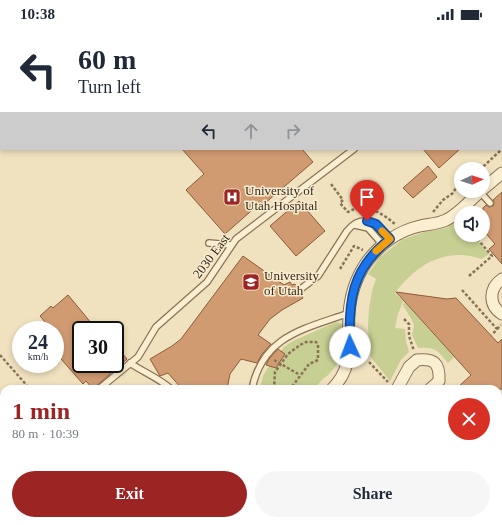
<!DOCTYPE html>
<html lang="en">
<head>
<meta charset="utf-8">
<style>
	body { margin:0; font-family:Georgia,serif; background:#f6f6f7; color:#1f2937; height:100vh; display:flex; flex-direction:column; font-size:15px; white-space:nowrap }
	* { box-sizing:border-box; margin:0 }
	p { font-size:13px; color:#747a83 }
	.icon { flex:none; width:22px; height:22px; fill:none; stroke:currentColor; stroke-width:2; stroke-linecap:round; stroke-linejoin:round }
	.map { position:relative; flex:1; overflow:hidden }
	.drawer { position:absolute; left:0px; top:357px; width:502px; height:140px; display:flex; flex-direction:column; background:#fff; border-radius:12px 12px 0 0; box-shadow:0 2px 6px #0003 }
	.drawer>* { flex:none }
	.banner { position:absolute; left:0px; top:0px; width:502px; height:122px; box-shadow:0 2px 6px #0003; background:#fff; color:#1f2937; overflow:hidden }
	.needle { width:26px; rotate:87deg }
	.fabs { position:absolute; left:454px; top:134px; display:grid; gap:8px }
	.fabs a { display:grid; place-items:center; width:36px; height:36px; border-radius:50%; background:#fff; box-shadow:0 2px 6px #0003; font-size:20px }
	.speed { position:absolute; left:12px; top:293px; display:flex; gap:8px; font-size:20px; font-weight:700; text-align:center }
	.speed>* { display:grid; place-content:center; width:52px; height:52px; border-radius:50%; background:#fff; box-shadow:0 2px 6px #0003; line-height:1 }
	.speed small { font-size:10px; font-weight:400 }
	.speed .limit { border:2px solid #111; border-radius:6px; background:#fff; color:#111 }
	.pin { position:absolute; display:grid; place-items:center; width:34px; height:34px; color:#fff; margin:-41px -17px; border-radius:50% 50% 50% 0; rotate:-45deg; box-shadow:0 0 4px #0007 }
	.pin .icon { rotate:45deg }
	.me { position:absolute; width:44px; margin:-22px; rotate:358deg; stroke-linejoin:round; filter:drop-shadow(0 0 3px #0008) }
	.turn { display:flex; align-items:center; gap:14px; height:84px; padding:0 12px; font-size:18px }
	.turn .icon { width:52px; height:52px; stroke-width:2.5 }
	.turn b { display:block; font-size:28px; line-height:34px }
	.lanes { display:flex; align-items:center; height:38px; padding:0 12px; background:#0003; justify-content:center; gap:20px; direction:ltr }
	.lanes .off { opacity:.35 }
	.round { display:grid; place-items:center; flex:none; width:42px; height:42px; border-radius:21px; background:#f6f6f7 }
	.summary { display:flex; align-items:center; justify-content:space-between; height:68px; padding:0 12px }
	h1 { font-size:24px; font-weight:600; line-height:30px; color:#9c2423 }
	.action { display:flex; gap:8px; margin-top:auto; padding:8px 12px }
	.action a { flex:1; height:46px; border-radius:24px; background:#9c2423; color:#fff; font-size:16px; font-weight:600; line-height:46px; text-align:center }
	.action a+a { background:#f6f6f7; color:#1f2937 }
	.status { display:flex; justify-content:space-between; align-items:center; height:28px; padding:0 20px; background:#fff; direction:ltr }
	.status svg { height:11px; fill:currentColor }
	.map>svg:first-child { display:block }
	.green { fill:#c7cf92 }
	.building { fill:#d19b72; stroke:#8a5b3b }
	.lines { fill:none; stroke-linecap:round; stroke-linejoin:round }
	.service-casing { stroke:#8a7256; stroke-width:8 }
	.minor-casing { stroke:#8a7256; stroke-width:13 }
	.path { stroke:#8a7256; stroke-width:2.5; stroke-dasharray:3 2; stroke-linecap:butt }
	.service { stroke:#fbefd2; stroke-width:5.5 }
	.minor { stroke:#fbefd2; stroke-width:11 }
	.route-casing { stroke:#114b97; stroke-width:10 }
	.route { stroke:#1a73e8; stroke-width:7 }
	.slow { stroke:#f59e0b; stroke-width:7 }
	.labels { text-anchor:middle; dominant-baseline:central; stroke-width:3; stroke-linejoin:round; paint-order:stroke }
	.poi-label { font-size:13px; fill:#382a1c; stroke:#f7eccf; text-anchor:start }
	.street-label { font-size:13px; fill:#382a1c; stroke:#f7eccf }
</style>
</head>
<body>
<div class="status"><b>10:38</b><svg viewBox="0 0 49 12"><path d="M0 12V9h3v3zM5 12V6h3v6zM10 12V3h3v9zM15 12V0h3v12zM26 1h20v11H26zM47 4h2v5h-2z"/></svg></div>
<div class="map">
<svg width="502" height="497" viewBox="0 0 502 497">
	<rect width="100%" height="100%" fill="#f0e2bf"/>
	<!-- green -->
	<g class="green">
		<path d="M458 192 461 195V207H472L489 226 482 231C446 219 417 236 395 265L403 273 398 286 395 300 405 301 406 313 409 324 401 332 390 353 370 328 368 298 369 281 372 263 376 251 368 246 380 229 402 212 421 205 446 200Z"/>
		<path d="M404 274 454 329 448 335C437 322 436 319 418 320L412 307 414 298 413 294 403 277Z"/>
		<path d="M336 294 342 296C347 318 343 332 327 348 326 349 323 350 322 352 319 355 317 358 314 361H260L263 348 267 341 284 319 293 313Z"/>
	</g>
	<!-- building -->
	<g class="building">
		<polygon points="182,121 302,121 313,134 264,176 259,176 225,206 186,162 204,146"/>
		<polygon points="423,121 460,121 439,140"/>
		<polygon points="428,138 437,149 413,170 403,160"/>
		<polygon points="502,164 502,236 489,221 495,216 483,202 483,180 486,177 489,179 493,178 494,174 493,172"/>
		<polygon points="299,173 325,203 296,228 270,198"/>
		<polygon points="243,228 284,257 290,254 292,257 295,256 303,270 282,282 270,291 258,307 271,316 262,326 257,335 241,331 230,346 227,361 182,361 168,345 160,348 150,331 172,318 181,311"/>
		<polygon points="396,264 447,271 456,270 498,315 502,311 502,361 456,361 471,347"/>
		<polygon points="68,267 97,302 81,302 81,336 115,336 115,317 127,331 93,361 86,353 83,356 55,324 55,302 36,302 45,294 40,288 51,278 53,280"/>
		<polygon points="278,321 285,326 276,340 266,337 269,331"/>
	</g>
	<g class="lines">
		<!-- service casing -->
		<g class="service-casing">
			<g id="service">
				<polyline points="462,1 464,0"/>
				<polyline points="480,164 490,175"/>
				<polyline points="355,197 368,200 383,217"/>
				<polyline points="209,215 231,217"/>
				<path d="M302 260 318 248 347 203C364 183 377 197 390 211"/>
				<path d="M130 335C143 344 159 350 171 361"/>
				<polyline points="99,361 138,329 156,299 207,254 236,211 354,121"/>
				<path d="M252 361C263 307 305 301 349 285"/>
				<polyline points="0,465 4,461"/>
			</g>
		</g>
		<!-- minor casing -->
		<g class="minor-casing">
			<g id="minor">
				<polyline points="483,161 502,145"/>
				<path d="M502 251C489 260 488 277 502 286"/>
				<path d="M332 361C355 338 347 316 349 287 350 268 356 250 366 235 379 217 398 203 420 198 429 196 438 196 446 192 459 186 470 172 481 163"/>
				<path d="M397 361 409 339 417 332C434 330 440 335 439 353L430 361"/>
				<polyline points="213,497 216,493"/>
				<polyline points="267,497 270,493"/>
			</g>
		</g>
		<!-- path -->
		<g class="path">
			<polyline points="501,116 502,117"/>
			<polyline points="479,141 485,137 502,121"/>
			<path d="M331 156 343 172 340 175 348 184C365 174 382 185 395 196"/>
			<polyline points="433,184 443,172 453,165 461,151"/>
			<polyline points="340,241 354,218 363,222"/>
			<polyline points="469,248 492,228 474,207"/>
			<polyline points="462,262 497,301 492,307"/>
			<polyline points="404,291 409,296 409,308 414,323"/>
			<polyline points="497,301 501,297"/>
			<polyline points="0,327 30,361"/>
			<polyline points="274,332 300,347"/>
			<polyline points="369,334 388,354"/>
			<polyline points="275,361 274,360 275,344 288,326 300,317 306,314 316,314 318,317 318,332 309,336 291,360 288,361"/>
			<polyline points="498,417 502,416"/>
			<polyline points="468,493 472,497"/>
		</g>
		<!-- service -->
		<use href="#service" class="service"/>
		<!-- minor -->
		<use href="#minor" class="minor"/>
	</g>
	<g class="lines">
		<!-- route casing -->
		<g class="route-casing">
			<path id="route" d="M350 319C348 274 351 241 390 211L376 196 367 193"/>
		</g>
		<!-- route -->
		<use href="#route" class="route"/>
		<!-- slow -->
		<polyline class="slow" points="376,223 390,211 382,203"/>
	</g>
	<!-- icons -->
	<defs>
		<g id="hospital-square" transform="scale(0.9)"><rect x="-9" y="-9" width="18" height="18" rx="4" fill="#9c2423" stroke="#f7eccf"/><path d="M-5-5h3v3.5h4V-5h3V5h-3V1.5h-4V5h-3Z" fill="#fff"/></g>
		<g id="university-square" transform="scale(0.9)"><rect x="-9" y="-9" width="18" height="18" rx="4" fill="#9c2423" stroke="#f7eccf"/><path d="M0-5L7-2L0 1L-7-2ZM-4 1L0 2.5L4 1V4Q0 6-4 4Z" fill="#fff"/></g>
	</defs>
	<g fill-rule="evenodd">
		<use href="#hospital-square" x="232" y="169"/>
		<use href="#university-square" x="251" y="254"/>
	</g>
	<g class="labels">
		<!-- poi labels -->
		<g class="poi-label">
			<text x="245" y="162">University of<tspan x="245" dy="15">Utah Hospital</tspan></text>
			<text x="264" y="247">University<tspan x="264" dy="15">of Utah</tspan></text>
		</g>
		<!-- street labels -->
		<g class="street-label">
			<text transform="translate(211 228) rotate(-53)">2030 East</text>
		</g>
	</g>
</svg>
<div class="fabs">
<a><svg class="needle" viewBox="-14 -14 28 28"><path d="M0-13l5 13h-10z" fill="#e53935"/><path d="M0 13l5-13h-10z" fill="#747a83"/></svg></a>
<a><svg class="icon" aria-label="sound" viewBox="0 0 24 24"><path d="M4 9h4l5-4v14l-5-4H4zM17 9q2 3 0 6"/></svg></a>
</div>
<div class="speed"><div>24<small>km/h</small></div><div class="limit">30</div></div>
<div class="pin" style="left:367px;top:193px;background:#d93025"><svg class="icon" aria-label="arrive" viewBox="0 0 24 24"><path d="M6 21V4h12l-3 4 3 4H6"/></svg></div>
<svg class="me" style="left:350px;top:319px" viewBox="-20 -20 40 40"><circle r="19" fill="#fff"/><path d="M0-13L10 11 0 6-10 11z" fill="#1a73e8"/></svg>
<div class="banner">
<div class="turn"><svg class="icon" aria-label="left" viewBox="0 0 24 24"><path d="M17 20v-9H6M10 6l-5 5 5 5"/></svg><div><b>60 m</b>Turn left</div></div>
<div class="lanes"><svg class="icon" aria-label="left" viewBox="0 0 24 24"><path d="M17 20v-9H6M10 6l-5 5 5 5"/></svg><svg class="icon off" aria-label="ahead" viewBox="0 0 24 24"><path d="M12 20V5M6 11l6-6 6 6"/></svg><svg class="icon off" aria-label="right" viewBox="0 0 24 24"><path d="M7 20v-9h11M14 6l5 5-5 5"/></svg></div>
</div>
<section class="drawer">
<div class="summary"><div><h1>1 min</h1><p>80 m · 10:39</p></div><a class="round" style="background:#d93025;color:#fff"><svg class="icon" aria-label="close" viewBox="0 0 24 24"><path d="M6 6l12 12M18 6L6 18"/></svg></a></div>
<div class="action"><a>Exit</a><a>Share</a></div>
</section>
</div>
</body>
</html>
